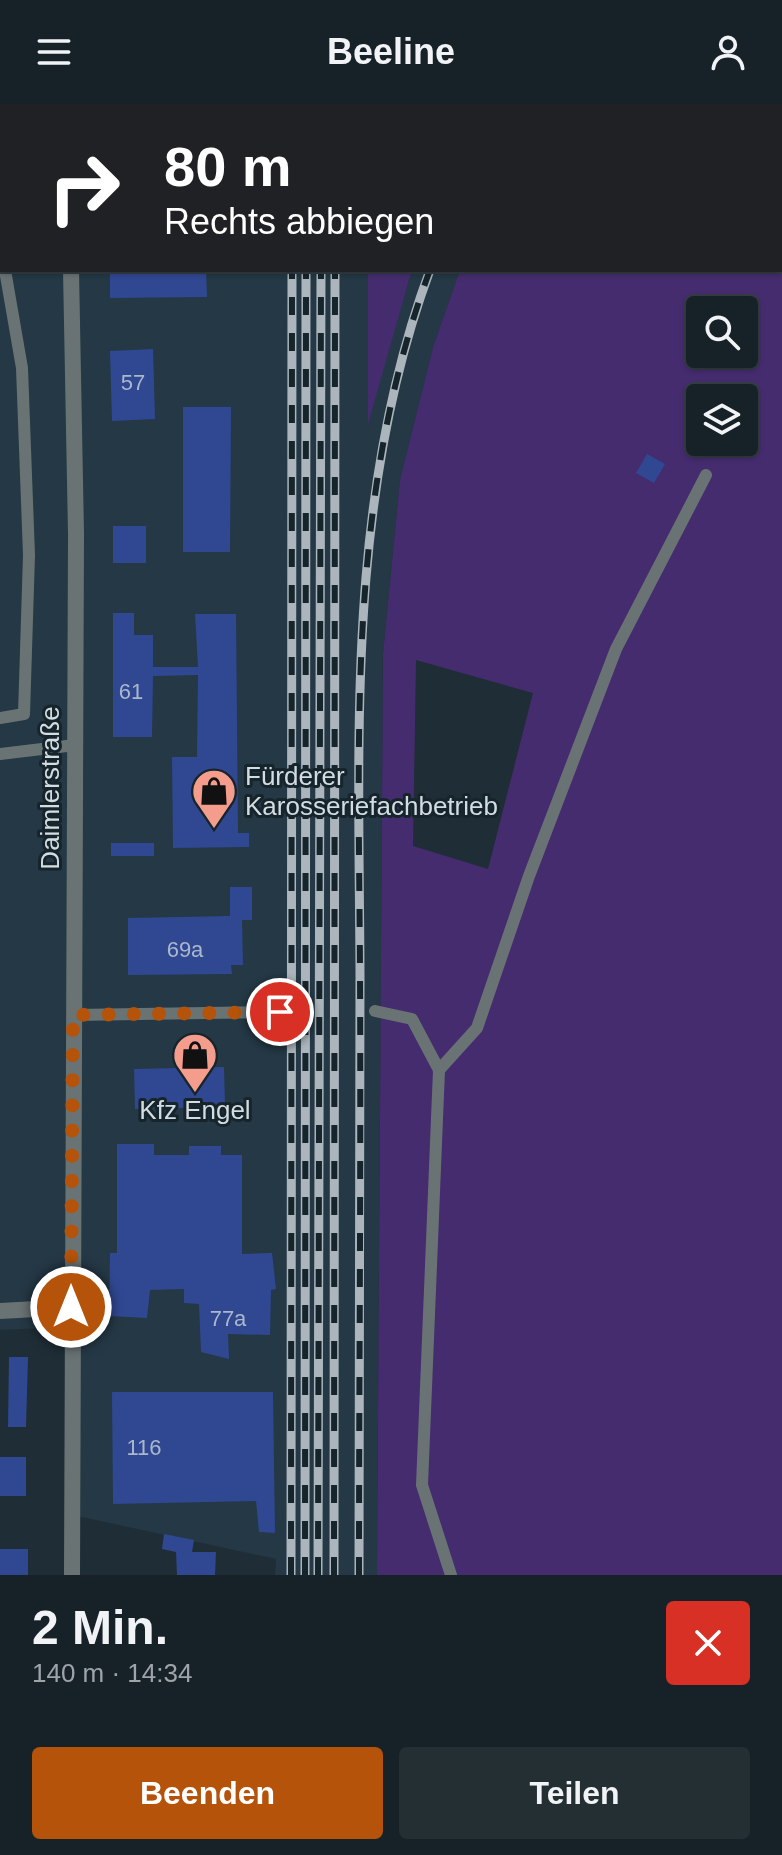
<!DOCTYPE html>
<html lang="de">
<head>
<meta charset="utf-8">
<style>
	body { margin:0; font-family:Helvetica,sans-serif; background:#242f34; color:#f1f3f6; height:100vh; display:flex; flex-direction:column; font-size:30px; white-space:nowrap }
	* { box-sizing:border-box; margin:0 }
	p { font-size:26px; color:#9ea4a8 }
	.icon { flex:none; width:44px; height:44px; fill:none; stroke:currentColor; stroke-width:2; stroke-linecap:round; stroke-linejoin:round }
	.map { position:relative; height:1471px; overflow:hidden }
	.details { display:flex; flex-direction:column; background:#172228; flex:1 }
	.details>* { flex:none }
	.banner { position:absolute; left:0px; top:0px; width:782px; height:168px; box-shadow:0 2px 6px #0004,0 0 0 2px #363f45; background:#202124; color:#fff; overflow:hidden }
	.fabs { position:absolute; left:686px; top:192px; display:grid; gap:16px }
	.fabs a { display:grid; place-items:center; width:72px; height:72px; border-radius:8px; background:#172228; box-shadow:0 2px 6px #0004,0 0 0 2px #363f45; font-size:40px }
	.pin { position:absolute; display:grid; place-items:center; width:68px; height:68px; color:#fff; margin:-34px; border:4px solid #fff; border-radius:50%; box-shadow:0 2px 8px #0007 }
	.me { position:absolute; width:88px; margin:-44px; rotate:0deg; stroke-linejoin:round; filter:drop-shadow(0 0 6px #0008) }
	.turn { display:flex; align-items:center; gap:28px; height:168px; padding:0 32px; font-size:36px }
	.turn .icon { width:104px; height:104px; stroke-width:2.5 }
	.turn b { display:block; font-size:56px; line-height:68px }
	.round { display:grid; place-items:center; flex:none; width:84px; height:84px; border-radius:8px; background:#242f34 }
	.summary { display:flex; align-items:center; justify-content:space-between; height:136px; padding:0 32px }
	h1 { font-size:48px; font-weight:700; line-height:60px }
	.cta { display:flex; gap:16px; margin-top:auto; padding:16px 32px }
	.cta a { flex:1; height:92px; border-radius:8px; background:#b45309; color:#fff; font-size:32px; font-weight:700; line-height:92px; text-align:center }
	.cta a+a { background:#242f34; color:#f1f3f6 }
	header { display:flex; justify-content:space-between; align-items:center; height:104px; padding:0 32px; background:#172228; font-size:36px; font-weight:700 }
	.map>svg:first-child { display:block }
	.built { fill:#243845 }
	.green { fill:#452c6f; fill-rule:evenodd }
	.building { fill:#304891 }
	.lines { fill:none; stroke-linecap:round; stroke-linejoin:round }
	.service { stroke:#6a7374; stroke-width:12 }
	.minor { stroke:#6a7374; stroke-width:16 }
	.rail-casing { stroke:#abb5bb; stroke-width:9 }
	.rail { stroke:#16242c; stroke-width:6; stroke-dasharray:18; stroke-linecap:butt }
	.route { stroke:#b45309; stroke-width:14; stroke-dasharray:0 25.2 }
	.labels { text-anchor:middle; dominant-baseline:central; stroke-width:6; stroke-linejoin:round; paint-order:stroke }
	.number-label { font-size:22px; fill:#aab7cd }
	.poi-label { font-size:26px; fill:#d3dce1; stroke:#16242c; text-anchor:start }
	.street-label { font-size:26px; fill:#d3dce1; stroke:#16242c }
</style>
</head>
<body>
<header><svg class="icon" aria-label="menu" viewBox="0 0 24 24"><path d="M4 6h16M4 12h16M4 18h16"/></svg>Beeline<svg class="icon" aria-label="person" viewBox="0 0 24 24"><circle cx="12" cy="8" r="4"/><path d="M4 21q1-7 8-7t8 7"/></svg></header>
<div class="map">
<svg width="782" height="1471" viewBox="0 0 782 1471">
	<rect width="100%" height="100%" fill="#1f2d36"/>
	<!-- built -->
	<polygon class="built" points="0,0 368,0 2,2 2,166 368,166 368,317 412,166 460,166 433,243 400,376 383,550 377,1471 275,1471 276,1455 68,1410 64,1223 0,1226"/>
	<!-- green -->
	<g class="green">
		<path d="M541 0H782V1471H377L383 550 400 376 433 243 460 166H780V2ZM700 206H744V250H700ZM700 294H744V338H700ZM416 556 533 589 488 765 413 742Z"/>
		<polygon points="368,166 412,166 368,320"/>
	</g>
	<!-- building -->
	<g class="building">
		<polygon points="110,166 206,166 207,193 110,194"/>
		<polygon points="153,245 155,315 112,317 110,247"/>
		<polygon points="183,303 231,303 230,448 183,448"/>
		<polygon points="647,350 665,360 654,379 636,369"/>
		<rect x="113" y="422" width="33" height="37"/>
		<polygon points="113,509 134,509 134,531 153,531 153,563 198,563 195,510 236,510 238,729 249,729 249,743 173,744 172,653 197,653 198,571 153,572 152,633 113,633"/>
		<rect x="111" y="739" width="43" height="13"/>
		<polygon points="230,783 252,783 252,816 242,816 243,861 231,861 232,870 128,871 128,814 230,812"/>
		<polygon points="224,963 225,1003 135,1005 134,965"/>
		<polygon points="117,1040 154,1040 154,1051 189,1051 189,1042 221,1042 221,1051 242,1051 242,1150 272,1149 276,1185 271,1186 270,1231 228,1230 229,1255 201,1248 199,1200 184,1199 184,1185 150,1186 147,1214 109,1212 110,1149 117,1149"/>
		<polygon points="9,1253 28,1253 26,1323 8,1323"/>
		<polygon points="112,1288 273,1288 275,1429 259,1428 256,1397 113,1400"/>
		<rect x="0" y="1353" width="26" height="39"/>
		<polygon points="164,1430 194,1436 192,1448 216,1448 215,1471 177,1471 176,1448 162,1445"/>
		<rect x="0" y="1445" width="28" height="26"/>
	</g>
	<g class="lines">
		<!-- service -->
		<g class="service">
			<polyline points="0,138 2,149"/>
			<polyline points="0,614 24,610 29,451 22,264 5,166"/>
			<polyline points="0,650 75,641"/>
			<polyline points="375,907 412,915 439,966 422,1381 451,1471"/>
			<polyline points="73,911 280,908"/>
			<polyline points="439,966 477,924 529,772 616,545 706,371"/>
		</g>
		<!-- minor -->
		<g class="minor">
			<polyline points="20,0 21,2"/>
			<polyline points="71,166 76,430 72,1471"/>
			<polyline points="0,1207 71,1203"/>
		</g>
		<!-- rail casing -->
		<g class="rail-casing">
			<g id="rail">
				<polyline points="292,2 292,0"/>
				<polyline points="306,2 306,0"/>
				<polyline points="321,2 321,0"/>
				<polyline points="336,2 336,0"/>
				<polyline points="507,2 508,0"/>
				<polyline points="291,1471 292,166"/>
				<polyline points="305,1471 306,166"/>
				<polyline points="318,1471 321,166"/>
				<polyline points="334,1471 335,166"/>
				<path d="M359 1471C359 1271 361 1071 360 870 359 633 346 392 430 166"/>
			</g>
		</g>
		<!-- rail -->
		<use href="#rail" class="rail"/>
	</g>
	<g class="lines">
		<!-- route -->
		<polyline class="route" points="71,1203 73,911 280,908"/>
	</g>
	<!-- icons -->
	<defs>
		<g id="shop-pin" transform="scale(2.3)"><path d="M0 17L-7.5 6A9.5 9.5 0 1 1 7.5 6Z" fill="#f49d8d" stroke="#16242c"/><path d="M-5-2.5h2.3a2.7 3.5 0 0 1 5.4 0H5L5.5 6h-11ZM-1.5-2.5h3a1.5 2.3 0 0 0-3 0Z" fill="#111"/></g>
	</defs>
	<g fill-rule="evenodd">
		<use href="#shop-pin" x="214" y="687"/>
		<use href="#shop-pin" x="195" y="951"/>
	</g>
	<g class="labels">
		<!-- number labels -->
		<g class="number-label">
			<text x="133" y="278">57</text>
			<text x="131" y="587">61</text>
			<text x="185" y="845">69a</text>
			<text x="228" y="1214">77a</text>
			<text x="144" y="1343">116</text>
		</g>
		<!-- poi labels -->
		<g class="poi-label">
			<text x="245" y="672">Fürderer<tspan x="245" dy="30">Karosseriefachbetrieb</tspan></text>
			<text x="195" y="1006" text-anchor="middle">Kfz Engel</text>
		</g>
		<!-- street labels -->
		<g class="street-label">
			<text transform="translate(50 684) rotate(-90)">Daimlerstraße</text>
		</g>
	</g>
</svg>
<div class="fabs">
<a><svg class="icon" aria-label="search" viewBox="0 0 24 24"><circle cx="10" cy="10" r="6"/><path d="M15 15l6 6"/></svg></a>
<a><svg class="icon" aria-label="layers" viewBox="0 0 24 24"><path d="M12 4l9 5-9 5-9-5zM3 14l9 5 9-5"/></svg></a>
</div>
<div class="pin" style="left:280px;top:908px;background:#d93025"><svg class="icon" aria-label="arrive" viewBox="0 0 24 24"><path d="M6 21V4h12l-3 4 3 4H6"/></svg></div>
<svg class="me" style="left:71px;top:1203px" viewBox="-20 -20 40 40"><circle r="17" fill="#b45309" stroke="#fff" stroke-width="3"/><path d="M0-11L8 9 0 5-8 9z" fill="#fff"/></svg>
<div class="banner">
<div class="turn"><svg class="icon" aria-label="right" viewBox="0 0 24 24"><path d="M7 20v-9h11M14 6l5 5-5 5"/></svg><div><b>80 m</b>Rechts abbiegen</div></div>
</div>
</div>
<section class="details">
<div class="summary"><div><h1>2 Min.</h1><p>140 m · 14:34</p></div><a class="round" style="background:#d93025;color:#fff"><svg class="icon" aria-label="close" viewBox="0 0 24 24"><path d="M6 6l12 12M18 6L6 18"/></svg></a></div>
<div class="cta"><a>Beenden</a><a>Teilen</a></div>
</section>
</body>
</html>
